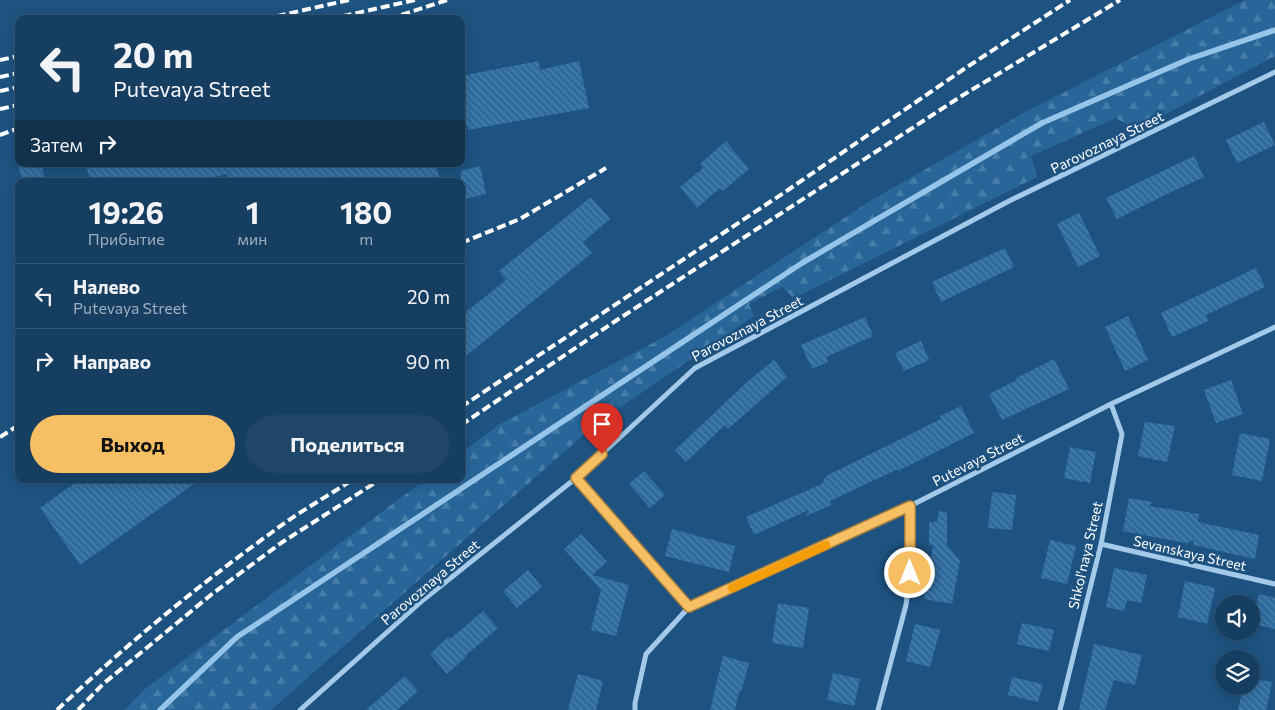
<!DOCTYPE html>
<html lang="ru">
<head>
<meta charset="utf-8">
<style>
	body { margin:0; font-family:Commissioner,sans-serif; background:#1f4567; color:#f1f3f6; height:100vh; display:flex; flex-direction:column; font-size:19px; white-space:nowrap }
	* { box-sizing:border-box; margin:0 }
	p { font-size:16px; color:#9eaebd }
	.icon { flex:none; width:28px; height:28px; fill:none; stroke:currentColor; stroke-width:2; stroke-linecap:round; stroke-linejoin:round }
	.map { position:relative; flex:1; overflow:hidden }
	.drawer { position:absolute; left:15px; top:178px; width:450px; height:305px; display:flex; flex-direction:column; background:#163e61; border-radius:10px; box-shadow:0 2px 12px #0003,0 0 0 1px #355776 }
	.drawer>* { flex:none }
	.banner { position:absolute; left:15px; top:15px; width:450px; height:152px; border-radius:10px; box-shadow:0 2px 12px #0003,0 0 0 1px #355776; background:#163e61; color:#f1f3f6; overflow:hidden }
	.fabs { position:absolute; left:1215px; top:595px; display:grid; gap:10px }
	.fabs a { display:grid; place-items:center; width:45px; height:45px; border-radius:50%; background:#163e61; box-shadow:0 2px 12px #0003,0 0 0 1px #355776; font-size:25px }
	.pin { position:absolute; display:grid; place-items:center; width:42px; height:42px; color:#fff; margin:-51px -21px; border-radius:50% 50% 50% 0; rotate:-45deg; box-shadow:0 0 5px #0007 }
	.pin .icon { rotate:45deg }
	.me { position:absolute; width:55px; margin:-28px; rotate:0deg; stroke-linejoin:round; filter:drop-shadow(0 0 4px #0008) }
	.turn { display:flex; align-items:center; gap:18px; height:105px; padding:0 15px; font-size:22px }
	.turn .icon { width:65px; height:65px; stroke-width:2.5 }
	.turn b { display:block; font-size:35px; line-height:42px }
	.then { display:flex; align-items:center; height:48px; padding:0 15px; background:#0003; gap:10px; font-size:19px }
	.eta { display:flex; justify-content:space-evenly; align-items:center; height:85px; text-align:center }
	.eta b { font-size:30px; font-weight:700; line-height:35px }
	.button { display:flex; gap:10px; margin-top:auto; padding:10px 15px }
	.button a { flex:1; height:58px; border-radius:30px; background:#f7bf63; color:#111; font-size:20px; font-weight:700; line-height:58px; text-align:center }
	.button a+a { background:#1f4567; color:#f1f3f6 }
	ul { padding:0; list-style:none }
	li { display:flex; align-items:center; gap:15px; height:65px; padding:0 15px; border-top:1px solid #355776 }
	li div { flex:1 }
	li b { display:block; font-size:19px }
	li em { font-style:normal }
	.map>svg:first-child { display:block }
	.forest { fill:url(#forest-firs) }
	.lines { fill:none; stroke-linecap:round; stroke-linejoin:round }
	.stream { stroke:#97c5ea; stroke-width:5.5 }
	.building { fill:url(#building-back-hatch) }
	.street { stroke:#a4c9e9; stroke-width:5 }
	.rail { stroke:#fff; stroke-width:4; stroke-dasharray:9 4; stroke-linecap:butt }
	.route-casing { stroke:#a17c40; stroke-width:12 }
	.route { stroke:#f7bf63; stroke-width:9 }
	.slow { stroke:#f59e0b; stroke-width:9 }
	.labels { text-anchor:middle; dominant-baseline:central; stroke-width:5; stroke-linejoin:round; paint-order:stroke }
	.street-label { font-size:14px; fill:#fff; stroke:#1e5381 }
</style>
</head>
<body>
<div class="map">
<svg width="1275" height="710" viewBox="0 0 1275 710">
	<defs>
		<pattern id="forest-firs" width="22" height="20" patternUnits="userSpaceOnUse" patternTransform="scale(1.25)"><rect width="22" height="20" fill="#286699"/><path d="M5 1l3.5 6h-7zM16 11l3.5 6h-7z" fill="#487da8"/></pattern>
		<pattern id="building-back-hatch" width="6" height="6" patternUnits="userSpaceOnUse" patternTransform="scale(1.25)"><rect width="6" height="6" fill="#2e6b9f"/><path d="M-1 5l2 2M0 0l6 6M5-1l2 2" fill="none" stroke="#4d81ad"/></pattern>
	</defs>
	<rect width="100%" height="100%" fill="#1e5381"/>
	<!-- forest -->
	<polygon class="forest" points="1245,0 1275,0 1275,56 1136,130 1116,118 1031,156 1037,177 794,298 782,287 749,304 754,316 596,424 271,710 124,710 145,689 426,479 461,479 461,453 500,424 664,337 870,201 1027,111"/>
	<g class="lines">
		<!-- stream -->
		<polyline class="stream" points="160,710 237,637 802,263 1042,123 1189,59 1275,30"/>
	</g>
	<!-- building -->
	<g class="building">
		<polygon points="539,61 540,70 579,61 589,108 468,130 461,99 461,76"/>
		<polygon points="1264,122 1275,145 1237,163 1226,140"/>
		<polygon points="726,141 749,169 723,191 720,188 697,208 680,187 703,168 700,164"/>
		<polygon points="1194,156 1204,177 1167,194 1117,219 1106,198"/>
		<polygon points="18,164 41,164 46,181 22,181"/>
		<polygon points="86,164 436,164 440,181 229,181 227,174 197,181 90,181"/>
		<polygon points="480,166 486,194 461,200 461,171"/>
		<polygon points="591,197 610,219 583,242 592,253 461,360 461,316 506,280 499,271"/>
		<polygon points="1079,213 1100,256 1078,267 1057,224"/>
		<polygon points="1005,248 1014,267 941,302 932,282"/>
		<polygon points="1256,268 1265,287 1206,315 1208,321 1172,337 1161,313"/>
		<polygon points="1128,316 1148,360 1125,371 1105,327"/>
		<polygon points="865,317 873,336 826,357 828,362 812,369 801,345"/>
		<polygon points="921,341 929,360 904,371 895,353"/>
		<polygon points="1054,359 1069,389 1002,420 989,394 1017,380 1016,378"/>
		<polygon points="774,360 787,377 728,429 725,425 686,462 675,450 747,382"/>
		<polygon points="1231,380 1243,414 1216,423 1204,390"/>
		<polygon points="961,406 974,433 898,471 898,469 830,501 832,505 806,516 809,510 754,535 746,517 822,484 826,476 941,419 940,416"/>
		<polygon points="1145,422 1175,426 1167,462 1138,456"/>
		<polygon points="1240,433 1270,439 1262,481 1232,475"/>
		<polygon points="1070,447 1096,452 1090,483 1064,478"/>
		<polygon points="644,471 665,495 650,508 629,484"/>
		<polygon points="80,479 201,479 80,565 40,508"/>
		<polygon points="992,492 1016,495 1012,530 988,528"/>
		<polygon points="1129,498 1153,502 1149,506 1199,514 1198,522 1259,535 1255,559 1193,545 1194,539 1188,543 1185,543 1123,531"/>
		<polygon points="939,511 947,512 947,545 960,561 952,604 924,599 933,545 929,545 929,522 937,522"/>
		<polygon points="672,529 735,546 729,572 665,556"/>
		<polygon points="581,534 607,562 592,575 629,585 616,636 591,630 601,590 564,549"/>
		<polygon points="1050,540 1076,546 1067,584 1041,578"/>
		<polygon points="1114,568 1147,575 1141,603 1127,600 1124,611 1106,607"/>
		<polygon points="528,570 542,587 517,608 503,591"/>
		<polygon points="1185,581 1215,588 1207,624 1178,617"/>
		<polygon points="1259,594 1275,598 1275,629 1252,624"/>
		<polygon points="778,603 809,608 803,648 772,643"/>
		<polygon points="483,611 498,628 465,656 466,657 447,674 430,654 448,637 450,639"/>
		<polygon points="1022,623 1054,630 1049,651 1017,644"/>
		<polygon points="915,624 940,630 930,667 906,661"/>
		<polygon points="1094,644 1142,655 1135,685 1114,680 1105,710 1079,710"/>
		<polygon points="723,656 749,663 741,692 739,692 735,710 710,710"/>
		<polygon points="833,673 860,679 854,706 827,700"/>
		<polygon points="578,674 603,681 596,710 568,710"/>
		<polygon points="405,676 418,691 397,710 366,710"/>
		<polygon points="1012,677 1043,684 1038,702 1008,695"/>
		<polygon points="1251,678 1272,682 1266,710 1238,710 1243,686 1251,686"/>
	</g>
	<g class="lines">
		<!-- street -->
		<g class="street">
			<polyline points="576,478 689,607"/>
			<polyline points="1101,544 1275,584"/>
			<polyline points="300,710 423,600 576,478 695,368 1009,201 1275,72"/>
			<polyline points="635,710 635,703 646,654 689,607 910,506 1111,404 1275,327"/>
			<polyline points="878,710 906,605 910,573 910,506"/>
			<polyline points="1060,710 1101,544 1122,434 1111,404"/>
		</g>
		<!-- rail -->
		<g class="rail">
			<polyline points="264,19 349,0"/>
			<polyline points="330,19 415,0"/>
			<polyline points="389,19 447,0"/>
			<polyline points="0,60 19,56"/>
			<polyline points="0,77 19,73"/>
			<polyline points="0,91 19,87"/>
			<polyline points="0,109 19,105"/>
			<polyline points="0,135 19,128"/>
			<polyline points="461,243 520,219 606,168"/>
			<polyline points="461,407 785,192 964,69 1070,0"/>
			<polyline points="461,425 617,320 960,97 1120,0"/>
			<polyline points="0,437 19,425"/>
			<path d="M57 710C125 646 196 587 271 533 297 513 326 497 354 479"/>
			<polyline points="78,710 103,684 212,594 281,543 381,479"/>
		</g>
	</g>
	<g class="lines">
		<!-- route casing -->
		<g class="route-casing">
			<polyline id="route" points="602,454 576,478 689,607 910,506 910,573"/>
		</g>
		<!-- route -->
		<use href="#route" class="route"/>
		<!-- slow -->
		<polyline class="slow" points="732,588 826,545"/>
	</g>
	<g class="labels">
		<!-- street labels -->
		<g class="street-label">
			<text transform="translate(1107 142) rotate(-26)">Parovoznaya Street</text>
			<text transform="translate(747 328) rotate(-28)">Parovoznaya Street</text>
			<text transform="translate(978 459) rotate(-27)">Putevaya Street</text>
			<text transform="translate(1190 553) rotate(13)">Sevanskaya Street</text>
			<text transform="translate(1085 555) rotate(-77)">Shkol'naya Street</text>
			<text transform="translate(430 582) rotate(-40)">Parovoznaya Street</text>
		</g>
	</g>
</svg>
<div class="fabs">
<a><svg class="icon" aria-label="sound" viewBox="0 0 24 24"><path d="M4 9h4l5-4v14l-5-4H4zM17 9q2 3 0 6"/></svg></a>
<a><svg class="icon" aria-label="layers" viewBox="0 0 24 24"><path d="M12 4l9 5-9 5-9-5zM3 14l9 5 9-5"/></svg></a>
</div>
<div class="pin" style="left:602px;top:454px;background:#d93025"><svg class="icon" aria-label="arrive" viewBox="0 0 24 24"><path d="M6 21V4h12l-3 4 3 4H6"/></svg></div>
<svg class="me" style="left:910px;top:573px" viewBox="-20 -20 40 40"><circle r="17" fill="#f7bf63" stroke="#fff" stroke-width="3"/><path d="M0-11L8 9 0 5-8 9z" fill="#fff"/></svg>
<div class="banner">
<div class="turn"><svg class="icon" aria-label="left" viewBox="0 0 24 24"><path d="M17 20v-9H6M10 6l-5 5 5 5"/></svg><div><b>20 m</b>Putevaya Street</div></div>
<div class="then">Затем<svg class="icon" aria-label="right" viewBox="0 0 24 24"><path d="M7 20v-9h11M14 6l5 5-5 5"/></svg></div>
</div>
<section class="drawer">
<div class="eta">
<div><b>19:26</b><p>Прибытие</p></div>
<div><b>1</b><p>мин</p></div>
<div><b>180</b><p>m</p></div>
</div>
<ul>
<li><svg class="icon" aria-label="left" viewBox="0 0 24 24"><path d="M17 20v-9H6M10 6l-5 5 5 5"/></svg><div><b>Налево</b><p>Putevaya Street</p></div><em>20 m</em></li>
<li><svg class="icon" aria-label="right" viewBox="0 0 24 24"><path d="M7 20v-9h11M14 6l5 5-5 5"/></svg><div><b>Направо</b></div><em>90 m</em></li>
</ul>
<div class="button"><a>Выход</a><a>Поделиться</a></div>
</section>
</div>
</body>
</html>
